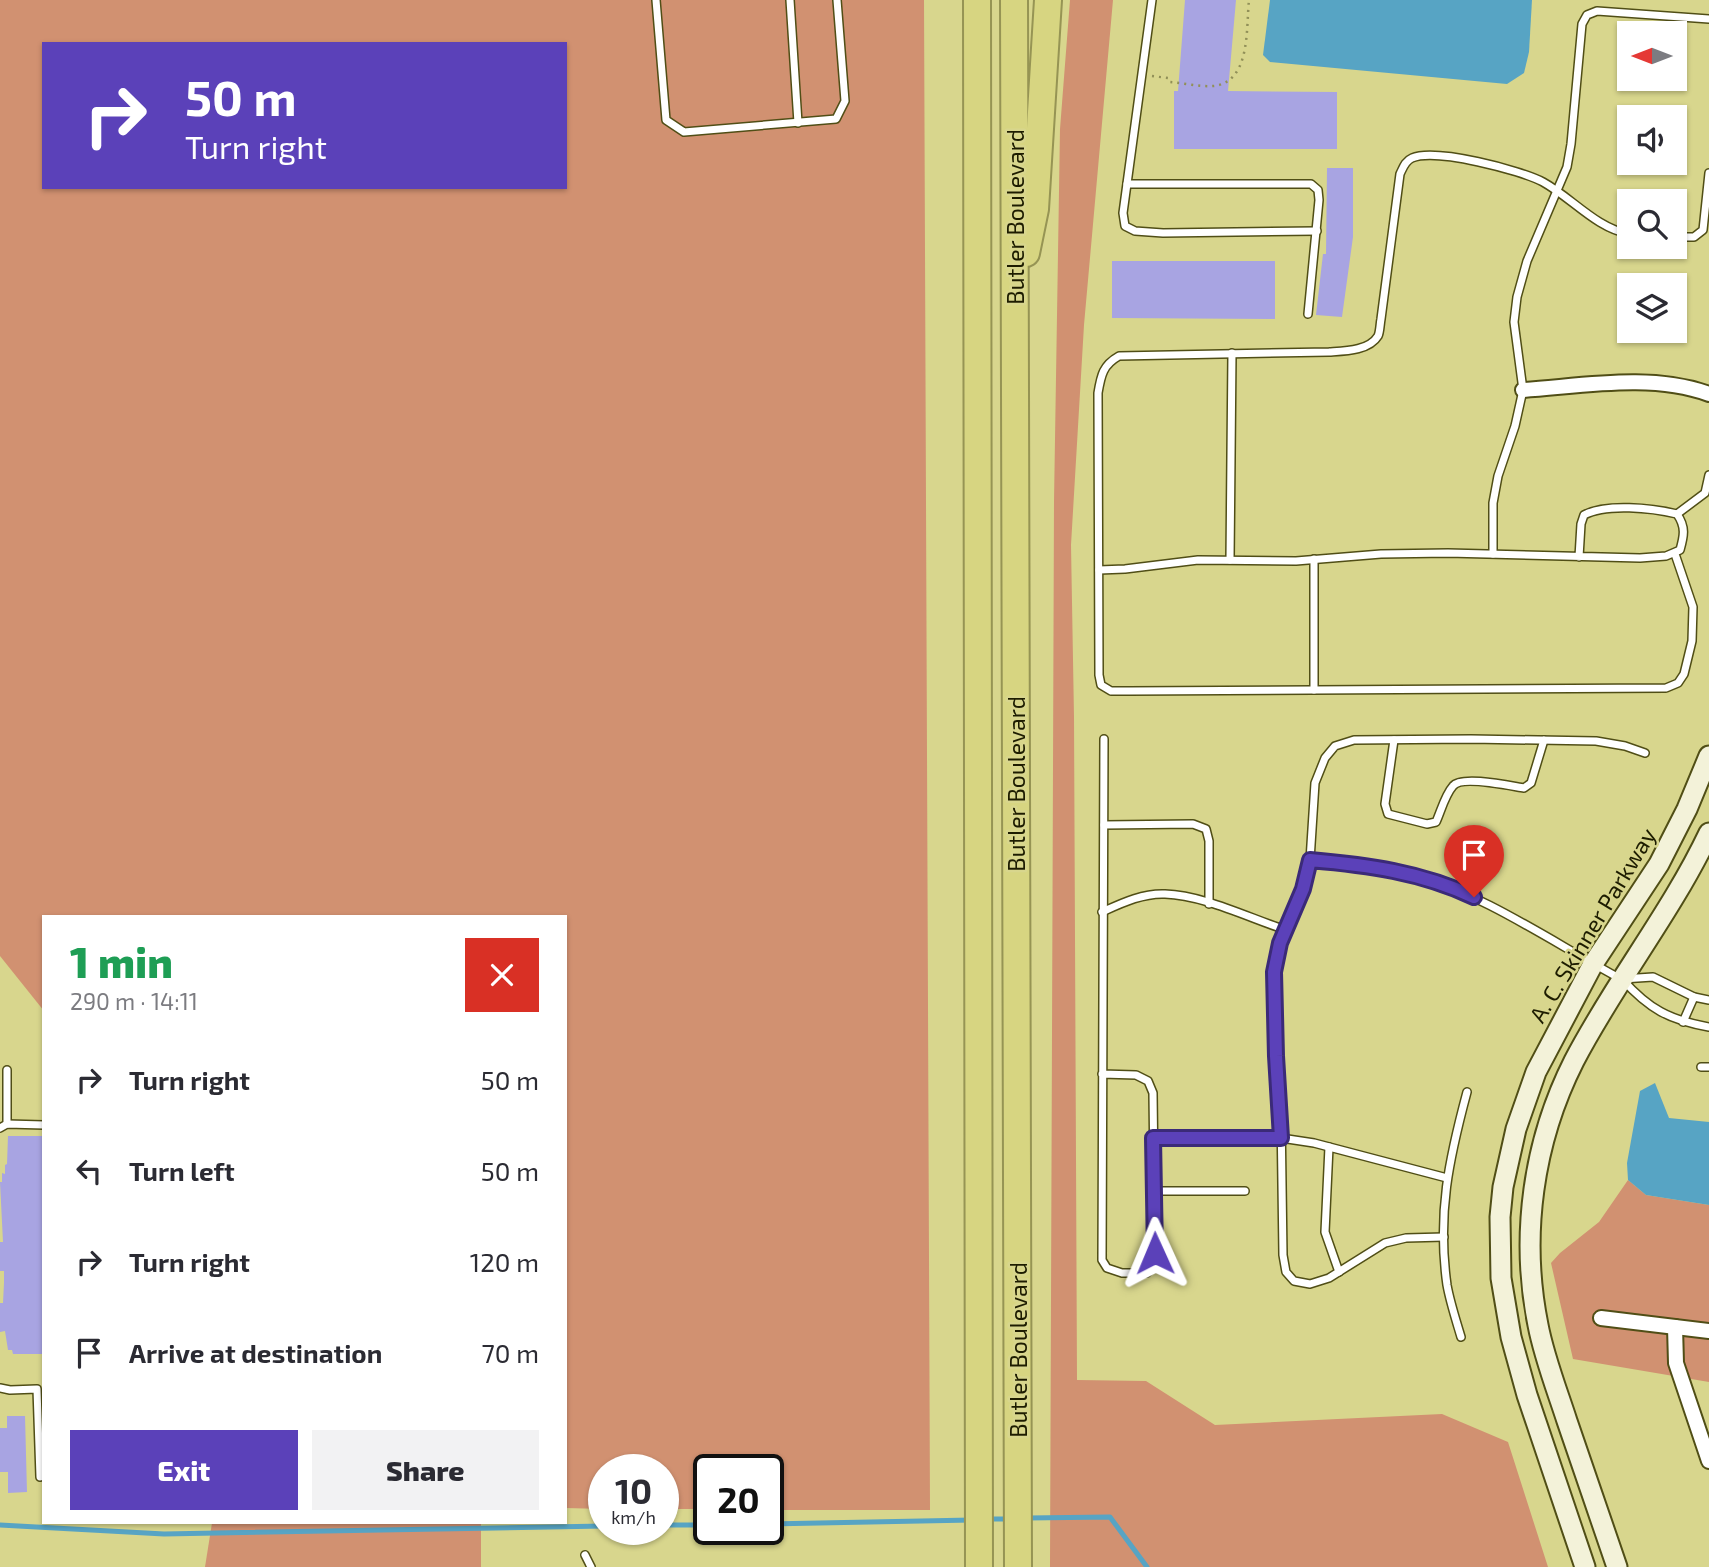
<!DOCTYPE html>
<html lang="en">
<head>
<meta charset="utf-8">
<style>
	body { margin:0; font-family:"Exo 2",sans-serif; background:#f2f2f3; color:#2b2b33; height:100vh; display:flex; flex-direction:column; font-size:26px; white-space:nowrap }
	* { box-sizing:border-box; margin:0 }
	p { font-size:23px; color:#7c7c81 }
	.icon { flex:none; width:38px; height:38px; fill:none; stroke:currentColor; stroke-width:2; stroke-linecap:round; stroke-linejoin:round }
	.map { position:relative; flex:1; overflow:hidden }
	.side { position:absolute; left:42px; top:915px; width:525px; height:609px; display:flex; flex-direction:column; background:#fff; border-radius:0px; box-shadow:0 2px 5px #0004 }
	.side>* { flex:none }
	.hud { position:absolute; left:42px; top:42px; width:525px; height:147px; border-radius:0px; box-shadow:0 2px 5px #0004; background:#5b41b9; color:#fff; overflow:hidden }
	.needle { width:46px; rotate:270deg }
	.tools { position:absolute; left:1617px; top:21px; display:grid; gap:14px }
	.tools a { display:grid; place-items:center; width:70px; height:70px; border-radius:0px; background:#fff; box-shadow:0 2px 5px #0004; font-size:35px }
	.speed { position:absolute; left:588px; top:1454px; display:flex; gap:14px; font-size:35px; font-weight:700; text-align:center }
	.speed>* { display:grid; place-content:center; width:91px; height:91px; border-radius:50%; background:#fff; box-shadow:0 2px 5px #0004; line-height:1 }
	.speed small { font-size:18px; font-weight:400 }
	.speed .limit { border:4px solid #111; border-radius:10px; background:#fff; color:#111 }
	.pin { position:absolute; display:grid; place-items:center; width:60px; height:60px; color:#fff; margin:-72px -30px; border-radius:50% 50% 50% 0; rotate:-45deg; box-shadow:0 0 7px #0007 }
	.pin .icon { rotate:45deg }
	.me { position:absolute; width:77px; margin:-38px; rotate:359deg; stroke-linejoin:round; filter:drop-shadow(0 0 5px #0008) }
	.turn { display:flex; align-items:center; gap:24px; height:147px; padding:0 28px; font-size:32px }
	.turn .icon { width:91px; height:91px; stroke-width:2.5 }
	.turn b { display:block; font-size:49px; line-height:60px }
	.round { display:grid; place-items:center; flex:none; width:74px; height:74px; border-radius:0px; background:#f2f2f3 }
	.overview { display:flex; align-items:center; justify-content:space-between; height:119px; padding:0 28px }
	h1 { font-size:42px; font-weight:800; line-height:52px; color:#1e9e55 }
	.button { display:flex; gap:14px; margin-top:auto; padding:14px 28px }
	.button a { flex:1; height:80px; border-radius:0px; background:#5b41b9; color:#fff; font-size:28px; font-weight:800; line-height:80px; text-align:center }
	.button a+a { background:#f2f2f3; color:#2b2b33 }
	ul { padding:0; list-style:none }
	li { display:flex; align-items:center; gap:21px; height:91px; padding:0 28px }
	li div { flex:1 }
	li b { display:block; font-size:26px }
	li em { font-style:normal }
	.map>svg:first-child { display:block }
	.forest { fill:#d19171; fill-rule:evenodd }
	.water { fill:#57a4c4 }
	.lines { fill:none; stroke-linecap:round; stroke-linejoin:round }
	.stream { stroke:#57a4c4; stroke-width:5 }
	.building { fill:#a8a4e2 }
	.lane-casing { stroke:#504e16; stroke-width:10 }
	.street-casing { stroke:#504e16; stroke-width:18 }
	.secondary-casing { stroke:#504e16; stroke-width:23 }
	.highway-casing { stroke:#969454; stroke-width:30 }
	.path { stroke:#919058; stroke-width:2.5; stroke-dasharray:2 5; stroke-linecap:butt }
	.lane { stroke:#fff; stroke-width:7 }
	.street { stroke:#fff; stroke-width:14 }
	.secondary { stroke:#f3f2d9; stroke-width:19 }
	.highway { stroke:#d7d581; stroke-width:26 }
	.route-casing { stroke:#3b2a78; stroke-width:18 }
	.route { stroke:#5b41b9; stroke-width:12 }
	.labels { text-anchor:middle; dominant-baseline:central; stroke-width:5; stroke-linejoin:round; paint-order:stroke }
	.street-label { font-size:23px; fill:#1d1c00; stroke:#d8d68d }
</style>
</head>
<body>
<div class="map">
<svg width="1709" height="1567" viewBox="0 0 1709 1567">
	<rect width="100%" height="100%" fill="#d8d68d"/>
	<!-- forest -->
	<g class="forest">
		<path d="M0 0H924L930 1510H768V1470H709V1509H663V1470H604V1509L565 1508V917H44V1011L0 956ZM44 44H565V187H44Z"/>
		<polygon points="1070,0 1113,0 1084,325 1071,545 1074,717 1077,1380 1146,1381 1215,1425 1442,1414 1508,1442 1548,1567 1050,1567 1054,502 1060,129"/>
		<polygon points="1628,1180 1646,1195 1709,1205 1709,1382 1573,1359 1551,1263 1560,1253 1599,1222"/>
		<polygon points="212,1523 481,1523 481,1567 205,1567"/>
	</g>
	<!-- water -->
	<g class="water">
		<polygon points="1270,0 1532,0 1529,52 1524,73 1507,84 1270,62 1263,55"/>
		<polygon points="1655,1083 1669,1118 1709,1122 1709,1205 1646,1195 1628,1180 1627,1163 1640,1091"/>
	</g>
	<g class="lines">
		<!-- stream -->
		<g class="stream">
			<polyline points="1027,1518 1110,1517 1147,1567"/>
			<polyline points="985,1519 1010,1519"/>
			<polyline points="768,1524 972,1520"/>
			<polyline points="0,1525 164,1534 604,1526"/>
			<polyline points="663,1525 709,1525"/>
		</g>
	</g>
	<!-- building -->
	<g class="building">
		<polygon points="1185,0 1236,0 1228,91 1337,92 1337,149 1174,149 1174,91 1178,91"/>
		<polygon points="1327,168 1353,168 1353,237 1342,317 1316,315 1323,254 1326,254"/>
		<polygon points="1112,261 1275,261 1275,319 1112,318"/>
		<polygon points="8,1136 44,1136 44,1354 13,1354 12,1350 8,1350 5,1331 0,1332 0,1303 3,1303 4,1283 4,1271 0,1271 0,1242 3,1242 0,1182 2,1182 2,1173 5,1174 5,1165 7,1164"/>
		<polygon points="7,1416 25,1416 27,1492 8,1493 8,1472 0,1472 0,1428 7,1428"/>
	</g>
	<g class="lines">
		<!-- lane casing -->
		<g class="lane-casing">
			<g id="lane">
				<polyline points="656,0 666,120 684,132 836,119 845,101 837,0"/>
				<polyline points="790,0 798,123"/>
				<polyline points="1152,0 1123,213 1125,226 1135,231 1163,233 1317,231"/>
				<polyline points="1127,184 1311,184 1318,190 1319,200 1308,314"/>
				<path d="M1629 234C1596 228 1572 198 1543 182 1520 170 1436 148 1412 158 1405 161 1403 168 1400 174L1381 319C1380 324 1380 332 1378 336 1369 351 1344 351 1329 352L1119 356C1103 365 1101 375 1098 393L1099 675 1101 685 1111 691H1129L1666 688 1678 683 1684 674 1692 641 1693 607 1675 554"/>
				<polyline points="1675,237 1694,237 1703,230 1709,173"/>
				<polyline points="1677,514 1705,493 1709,475"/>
				<polyline points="1493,554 1493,503 1498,476 1515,426 1523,390 1514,322 1517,297 1527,261 1567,167 1571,144 1582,24 1587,15 1597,11 1709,19"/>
				<polyline points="1230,560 1232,353"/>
				<path d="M1099 570 1125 569 1198 560 1296 561 1381 554 1448 553 1640 558 1666 556 1680 550C1684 536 1686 527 1677 514 1652 508 1606 503 1584 515L1581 524 1579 557"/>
				<polyline points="1314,690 1314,559"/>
				<path d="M1394 740 1385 804 1388 814 1427 824 1436 822C1441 811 1445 795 1453 786 1461 775 1511 786 1524 788L1531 783 1544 740"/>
				<polyline points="1104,825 1193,824 1206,829 1209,841 1209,904"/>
				<path d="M1310 860C1343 863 1379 864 1411 873 1487 896 1552 942 1621 979"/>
				<path d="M1102 912C1122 903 1143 893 1165 894 1203 895 1249 918 1286 930"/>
				<path d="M1709 1000 1694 997 1653 977 1622 979C1649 1009 1669 1020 1709 1027"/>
				<polyline points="1683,1022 1694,997"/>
				<polyline points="1701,1067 1709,1067"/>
				<polyline points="7,1070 7,1124"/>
				<path d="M1102 1074 1136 1075 1148 1081 1153 1093 1155 1253 1154 1265 1147 1273H1122L1107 1268 1102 1260C1102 1086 1104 912 1104 739"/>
				<polyline points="0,1128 7,1124 44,1125"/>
				<polyline points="1153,1138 1281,1138 1314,1143 1447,1178"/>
				<polyline points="1329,1147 1325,1232 1339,1272"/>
				<polyline points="1154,1191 1245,1191"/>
				<polyline points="1444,1237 1406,1238 1385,1243 1329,1278 1310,1284 1294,1281 1286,1272 1283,1255 1281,1114 1276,1056 1274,972 1280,943 1303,889 1310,860 1315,783 1325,758 1335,746 1354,740 1471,739 1596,741 1625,746 1645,753"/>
				<path d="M1461 1337C1456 1320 1450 1302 1447 1285 1437 1214 1449 1159 1467 1092"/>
				<polyline points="0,1388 10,1390 37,1389 40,1477"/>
				<polyline points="585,1555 591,1567"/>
			</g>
		</g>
		<!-- street casing -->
		<g class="street-casing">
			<g id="street">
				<path d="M1523 390C1583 386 1651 373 1709 394"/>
				<polyline points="1601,1318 1709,1331"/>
				<polyline points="1675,1327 1676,1363 1709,1461"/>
			</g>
		</g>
		<!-- secondary casing -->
		<g class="secondary-casing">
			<g id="secondary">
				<polyline points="1585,1567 1527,1395 1511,1337 1501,1278 1500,1217 1503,1187 1516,1129 1536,1072 1593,964 1659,864 1687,809 1709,756"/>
				<path d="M1617 1567C1600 1518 1584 1470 1567 1421 1557 1390 1544 1357 1538 1325 1520 1236 1533 1142 1574 1061 1615 982 1671 913 1709 833"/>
			</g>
		</g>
		<!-- highway casing -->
		<g class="highway-casing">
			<g id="highway">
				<polyline points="977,0 979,1567"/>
				<polyline points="1014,0 1018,1567"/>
				<polyline points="1026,253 1035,209 1048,0"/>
			</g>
		</g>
		<!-- path -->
		<path class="path" d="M1152 76 1168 78 1170 82C1184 83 1200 87 1213 86 1251 83 1246 28 1249 0"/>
		<!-- lane -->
		<use href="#lane" class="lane"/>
		<!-- street -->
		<use href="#street" class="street"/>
		<!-- secondary -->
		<use href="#secondary" class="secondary"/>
		<!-- highway -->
		<use href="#highway" class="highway"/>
	</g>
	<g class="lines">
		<!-- route casing -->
		<g class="route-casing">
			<path id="route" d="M1155 1253 1153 1138H1281L1276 1056 1274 972 1280 943 1303 889 1310 860C1367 865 1421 872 1474 897"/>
		</g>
		<!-- route -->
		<use href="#route" class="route"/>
	</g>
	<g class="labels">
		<!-- street labels -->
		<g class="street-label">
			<text transform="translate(1015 217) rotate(-90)">Butler Boulevard</text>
			<text transform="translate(1016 784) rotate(-90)">Butler Boulevard</text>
			<text transform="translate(1592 925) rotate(-59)">A. C. Skinner Parkway</text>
			<text transform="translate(1018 1350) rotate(-90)">Butler Boulevard</text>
		</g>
	</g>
</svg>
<div class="tools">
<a><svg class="needle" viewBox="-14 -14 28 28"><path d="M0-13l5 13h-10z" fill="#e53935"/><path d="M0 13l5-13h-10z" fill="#7c7c81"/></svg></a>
<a><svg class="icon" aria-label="sound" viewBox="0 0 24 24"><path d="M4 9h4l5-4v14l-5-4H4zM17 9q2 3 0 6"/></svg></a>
<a><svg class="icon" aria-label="search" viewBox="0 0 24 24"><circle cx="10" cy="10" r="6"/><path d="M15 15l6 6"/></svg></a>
<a><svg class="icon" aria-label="layers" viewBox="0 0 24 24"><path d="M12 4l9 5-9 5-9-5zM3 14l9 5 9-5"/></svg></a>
</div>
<div class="speed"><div>10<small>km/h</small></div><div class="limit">20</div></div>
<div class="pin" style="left:1474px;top:897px;background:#d93025"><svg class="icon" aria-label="arrive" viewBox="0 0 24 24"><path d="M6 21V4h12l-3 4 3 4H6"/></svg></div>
<svg class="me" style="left:1155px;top:1253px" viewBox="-20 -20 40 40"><path d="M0-17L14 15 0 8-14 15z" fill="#5b41b9" stroke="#fff" stroke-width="4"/></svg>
<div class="hud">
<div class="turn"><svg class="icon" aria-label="right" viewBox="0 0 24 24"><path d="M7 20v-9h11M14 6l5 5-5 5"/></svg><div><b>50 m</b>Turn right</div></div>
</div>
<section class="side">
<div class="overview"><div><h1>1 min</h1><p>290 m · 14:11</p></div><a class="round" style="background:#d93025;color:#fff"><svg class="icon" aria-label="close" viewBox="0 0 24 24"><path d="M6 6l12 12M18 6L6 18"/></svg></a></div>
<ul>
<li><svg class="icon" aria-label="right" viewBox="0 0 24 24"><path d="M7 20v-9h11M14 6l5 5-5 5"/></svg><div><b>Turn right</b></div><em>50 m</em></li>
<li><svg class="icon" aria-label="left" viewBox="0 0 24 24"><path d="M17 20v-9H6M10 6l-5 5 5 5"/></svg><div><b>Turn left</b></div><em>50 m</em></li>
<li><svg class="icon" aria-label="right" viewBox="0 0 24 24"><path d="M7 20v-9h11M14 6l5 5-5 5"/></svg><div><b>Turn right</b></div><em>120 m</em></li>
<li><svg class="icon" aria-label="arrive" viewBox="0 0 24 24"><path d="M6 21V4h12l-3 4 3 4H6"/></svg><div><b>Arrive at destination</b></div><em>70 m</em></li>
</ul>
<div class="button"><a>Exit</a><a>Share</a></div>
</section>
</div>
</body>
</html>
